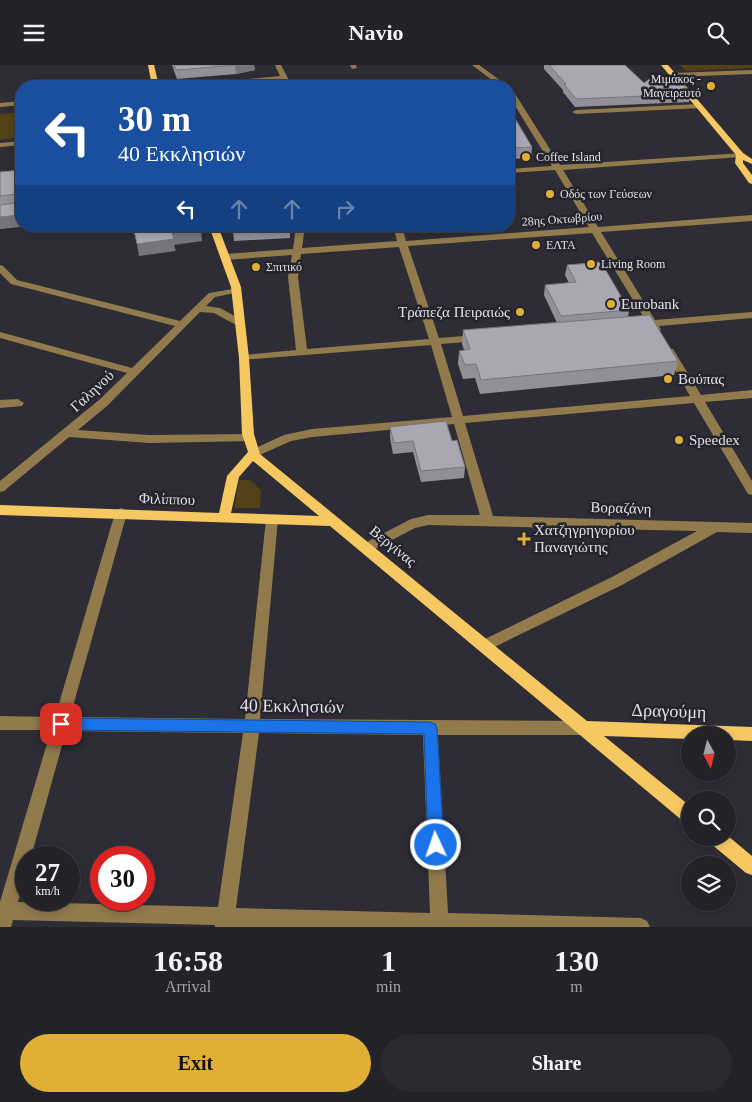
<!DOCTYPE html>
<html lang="en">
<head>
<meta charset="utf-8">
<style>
	body { margin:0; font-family:"Times New Roman",serif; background:#2a2a30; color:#f1f3f6; height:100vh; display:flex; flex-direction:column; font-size:19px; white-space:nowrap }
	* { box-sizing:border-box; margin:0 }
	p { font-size:16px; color:#a2a4a8 }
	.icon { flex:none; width:28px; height:28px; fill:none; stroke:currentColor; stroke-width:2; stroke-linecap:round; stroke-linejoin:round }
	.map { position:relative; height:862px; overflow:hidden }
	.side { display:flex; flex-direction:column; background:#222228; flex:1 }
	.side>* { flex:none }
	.guide { position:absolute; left:15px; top:15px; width:500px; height:152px; border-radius:20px; box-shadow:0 2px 8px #0003,0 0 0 1px #3f3f45; background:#1a4fa0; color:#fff; overflow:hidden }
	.needle { width:32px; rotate:173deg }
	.controls { position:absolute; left:681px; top:661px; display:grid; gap:10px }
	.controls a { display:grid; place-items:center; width:55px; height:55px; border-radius:50%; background:#222228; box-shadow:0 2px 8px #0003,0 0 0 1px #3f3f45; font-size:25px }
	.speed { position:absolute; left:15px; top:781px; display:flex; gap:10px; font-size:25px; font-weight:700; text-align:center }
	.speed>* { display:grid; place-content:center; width:65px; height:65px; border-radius:50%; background:#222228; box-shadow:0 2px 8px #0003,0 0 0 1px #3f3f45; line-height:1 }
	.speed small { font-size:12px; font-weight:400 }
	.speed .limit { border:8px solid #d22; background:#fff; color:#111 }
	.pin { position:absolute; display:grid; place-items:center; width:42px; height:42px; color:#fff; margin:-21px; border-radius:10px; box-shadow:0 2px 8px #0006 }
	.me { position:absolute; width:55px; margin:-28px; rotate:357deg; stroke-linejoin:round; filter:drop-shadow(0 0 4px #0008) }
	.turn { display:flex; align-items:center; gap:18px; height:105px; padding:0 20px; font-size:22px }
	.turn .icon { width:65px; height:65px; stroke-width:2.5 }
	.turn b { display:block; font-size:35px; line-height:42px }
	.lanes { display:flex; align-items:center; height:48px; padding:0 20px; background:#0003; justify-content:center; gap:25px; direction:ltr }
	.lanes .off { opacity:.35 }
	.eta { display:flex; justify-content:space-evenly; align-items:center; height:85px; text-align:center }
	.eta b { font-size:30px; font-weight:600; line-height:35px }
	.cta { display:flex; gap:10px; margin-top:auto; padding:10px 20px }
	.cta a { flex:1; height:58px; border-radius:30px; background:#e1af34; color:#111; font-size:20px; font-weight:600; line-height:58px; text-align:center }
	.cta a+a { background:#2a2a30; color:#f1f3f6 }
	header { display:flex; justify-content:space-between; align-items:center; height:65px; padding:0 20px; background:#222228; font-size:22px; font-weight:600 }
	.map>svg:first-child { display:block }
	.green { fill:#534117 }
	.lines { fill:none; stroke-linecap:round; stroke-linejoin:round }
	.minor { fill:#917b4d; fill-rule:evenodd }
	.major { fill:#f6c861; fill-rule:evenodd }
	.wall { fill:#919099 }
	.shaded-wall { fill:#76757d }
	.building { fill:#a9a7b2; stroke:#76757d }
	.route { fill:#1a73e8; stroke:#114b97 }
	.poi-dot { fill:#e1af34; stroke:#25232c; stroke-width:2 }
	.labels { text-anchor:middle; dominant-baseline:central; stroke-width:5; stroke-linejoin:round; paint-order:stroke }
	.far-poi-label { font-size:12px; fill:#e1e0e6; stroke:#25232c; text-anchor:start }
	.far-street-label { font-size:12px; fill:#e1e0e6; stroke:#25232c }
	.poi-label { font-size:15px; fill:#e1e0e6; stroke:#25232c; text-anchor:start }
	.street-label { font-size:15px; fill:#e1e0e6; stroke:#25232c }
	.near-street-label { font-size:18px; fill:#e1e0e6; stroke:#25232c }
</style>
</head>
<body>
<header><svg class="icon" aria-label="menu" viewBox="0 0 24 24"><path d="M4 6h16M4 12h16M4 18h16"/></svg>Navio<svg class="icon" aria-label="search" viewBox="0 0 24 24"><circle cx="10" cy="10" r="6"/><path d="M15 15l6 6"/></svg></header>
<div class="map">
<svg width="752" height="862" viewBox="0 0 752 862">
	<rect width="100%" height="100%" fill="#2e2d36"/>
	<!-- green -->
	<g class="green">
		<polygon points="680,0 752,0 752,3 686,6"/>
		<polygon points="21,47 21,72 0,75 0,49"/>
		<polygon points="239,415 250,415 261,425 260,443 234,443"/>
	</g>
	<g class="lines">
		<!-- minor -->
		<g class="minor">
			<polygon points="275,0 281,0 292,21 286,21 282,15 217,21 192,21 196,19 280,11"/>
			<polygon points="350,0 356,0 357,3 352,4"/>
			<polygon points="472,0 479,0 508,21 500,21"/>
			<polygon points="752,5 752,9 673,12 669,10 673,8"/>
			<polygon points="335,17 341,17 343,21 336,21"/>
			<path d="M509 24H512L560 100 743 88V92H740L563 105 598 162 752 150V156L601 167 655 255 752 247V253L659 261 661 265 656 268 652 267 649 262H634L633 260 634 258 646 256 592 168 408 181 439 273 478 270 483 273 478 276 441 279 463 351 690 331 664 286 665 284H673L701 330 752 325V333L705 337 752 416V430L748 429 694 338 465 358 493 451 752 458V468L717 467 622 520 484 587 479 585 477 581 479 577 612 512 697 466 428 460 415 463 371 486H361L359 483 361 480 411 454 428 450H480L454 359 312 372 291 376 253 393 247 389 249 386 284 370 312 364 452 352 431 280 240 295 239 293 240 291 244 290 296 285 288 212 292 190 225 195 220 192 225 189 293 184 296 161H305L302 183 397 176 393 161H402L406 176 589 162 555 105 509 108V104L552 101 509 31ZM399 182 429 274 307 284 298 212 301 189Z"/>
			<polygon points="21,36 21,40 0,42 0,38"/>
			<polygon points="699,39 703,41 702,43 576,49 572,47 576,45"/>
			<polygon points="21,76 21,80 0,82 0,78"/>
			<polygon points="0,200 3,201 17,215 180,256 209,228 239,223 239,227 215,232 206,241 220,243 244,256 245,258 244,260 236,260 214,248 200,247 107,341 78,365 149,370 248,369 254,373 252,376 149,378 69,372 4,426 0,427 0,416 99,335 127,308 0,273 0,267 132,303 175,261 11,219 0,208"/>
			<polygon points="18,334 24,338 22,341 0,343 0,335"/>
			<path d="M121 443 125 445 127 448 70 652 245 654 266 454 267 451H277L278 454 260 654 584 656 589 658 592 663 589 668 584 670H438L448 848 641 853 647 856 650 862H215V860L13 855 11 862H0V837L51 665H0V651L55 652 115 448 117 445ZM66 666 243 668 218 842 18 837 26 808V792H31ZM259 668 423 670 430 848 236 843Z"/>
		</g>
		<!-- major -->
		<g class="major">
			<polygon points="148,0 154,0 159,21 152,21"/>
			<polygon points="661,0 668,0 743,88 752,94 752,99 743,95 743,98 752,110 752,119 749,118 735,98 736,90"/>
			<path d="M209 161H218L241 222 249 293 254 369 260 389 587 656 752 662V676L728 675V670H690V674L604 671 690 741V759L684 757 330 461 0 450V440L219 448 227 411 248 387 242 369 239 293 231 222ZM253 396 319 451 231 448 239 412Z"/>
			<polygon points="728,771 752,791 752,810 746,808 710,778 708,772 728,772"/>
		</g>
	</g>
	<!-- wall -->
	<g class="wall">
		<polygon points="172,0 254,0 255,5 236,9 177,14"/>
		<polygon points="544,0 625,0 644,18 691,29 689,37 575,42 563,27 563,25 544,4"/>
		<polygon points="509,35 515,45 514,52 532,82 531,93 509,94"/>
		<polygon points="21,105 21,161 0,164 0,107"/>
		<polygon points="290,161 290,173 234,176 233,166"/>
		<polygon points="567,200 629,245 628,252 678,296 674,310 480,329 475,313 463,314 458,299 459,286 464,285 462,279 463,265 557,258 544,230 545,220 569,218 565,210"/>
		<polygon points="390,362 452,376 465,402 464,413 421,417 413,387 393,389 390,373"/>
	</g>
	<!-- shaded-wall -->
	<g class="shaded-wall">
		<polygon points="235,0 254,0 255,5 236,9"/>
		<polygon points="21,150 21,161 29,161 0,164 0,152"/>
		<polygon points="201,164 202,176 174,180 176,186 139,191 137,179 172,168"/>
	</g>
	<!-- building -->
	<g class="building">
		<polygon points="174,0 236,0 176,5"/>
		<polygon points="549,0 625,0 644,18 651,13 676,10 691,29 576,34 564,19 566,19"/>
		<polygon points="509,35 515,45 510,45 532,82 509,83"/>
		<polygon points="21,105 21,150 0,152 0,140 19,138 20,131 17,129 0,131 0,107"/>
		<polygon points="133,161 200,161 201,164 172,168 174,174 137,179"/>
		<polygon points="233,161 289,161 289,163 233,166"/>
		<polygon points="601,197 629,245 561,251 545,220 576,217 567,200"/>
		<polygon points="650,250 678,296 481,315 476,299 465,300 459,286 470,284 463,265"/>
		<polygon points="446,356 452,376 457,375 465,402 421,406 413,376 394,378 390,362"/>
	</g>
	<!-- route -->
	<polygon class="route" points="61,653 430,657 435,659 437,663 444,780 442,786 436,788 431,786 428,780 424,669 61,665 56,663 54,659 56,655"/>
	<!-- markers -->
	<g class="poi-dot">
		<circle cx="711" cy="21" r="5"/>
		<circle cx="526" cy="92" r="5"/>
		<circle cx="550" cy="129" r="5"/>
		<circle cx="536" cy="180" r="5"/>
		<circle cx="591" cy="199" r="5"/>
		<circle cx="256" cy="202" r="5"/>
		<circle cx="611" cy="239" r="5"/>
		<circle cx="520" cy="247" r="5"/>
		<circle cx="668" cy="314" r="5"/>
		<circle cx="679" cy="375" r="5"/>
		<path d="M521.5 466.5h5v5h5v5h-5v5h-5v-5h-5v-5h5z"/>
	</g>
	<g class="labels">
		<!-- far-poi labels -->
		<g class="far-poi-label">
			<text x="701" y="14" text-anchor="end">Μιμάκος -<tspan x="701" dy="14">Μαγειρευτό</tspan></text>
			<text x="536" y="92">Coffee Island</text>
			<text x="560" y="129">Οδός των Γεύσεων</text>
			<text x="546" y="180">ΕΛΤΑ</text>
			<text x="601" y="199">Living Room</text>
			<text x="266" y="202">Σπιτικό</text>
		</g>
		<!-- far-street labels -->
		<g class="far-street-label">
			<text transform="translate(562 154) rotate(-4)">28ης Οκτωβρίου</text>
		</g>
		<!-- poi labels -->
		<g class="poi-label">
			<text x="621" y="239">Eurobank</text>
			<text x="510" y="247" text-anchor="end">Τράπεζα Πειραιώς</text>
			<text x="678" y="314">Βούπας</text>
			<text x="689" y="375">Speedex</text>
			<text x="534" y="465">Χατζηγρηγορίου<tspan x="534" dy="17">Παναγιώτης</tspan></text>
		</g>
		<!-- street labels -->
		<g class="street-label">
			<text transform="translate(92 326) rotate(-43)">Γαληνού</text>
			<text transform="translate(167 434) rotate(2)">Φιλίππου</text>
			<text transform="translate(621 443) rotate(2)">Βοραζάνη</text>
			<text transform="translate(393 481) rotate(39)">Βεργίνας</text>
		</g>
		<!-- near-street labels -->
		<g class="near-street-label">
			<text transform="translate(292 641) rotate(1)">40 Εκκλησιών</text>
			<text transform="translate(669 646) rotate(2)">Δραγούμη</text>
		</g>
	</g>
</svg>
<div class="controls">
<a><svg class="needle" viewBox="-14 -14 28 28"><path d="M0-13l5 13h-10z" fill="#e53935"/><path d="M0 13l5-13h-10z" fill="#a2a4a8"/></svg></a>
<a><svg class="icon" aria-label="search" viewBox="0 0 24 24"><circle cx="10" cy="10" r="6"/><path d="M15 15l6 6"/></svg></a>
<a><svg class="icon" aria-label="layers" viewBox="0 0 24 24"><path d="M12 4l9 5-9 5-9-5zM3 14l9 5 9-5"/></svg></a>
</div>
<div class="speed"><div>27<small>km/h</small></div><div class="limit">30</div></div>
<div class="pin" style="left:61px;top:659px;background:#d93025"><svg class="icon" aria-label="arrive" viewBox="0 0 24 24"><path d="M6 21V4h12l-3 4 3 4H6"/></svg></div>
<svg class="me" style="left:436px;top:780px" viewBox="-20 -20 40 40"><circle r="17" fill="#1a73e8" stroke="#fff" stroke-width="3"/><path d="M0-11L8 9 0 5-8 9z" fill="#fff"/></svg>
<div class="guide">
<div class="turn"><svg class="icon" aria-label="left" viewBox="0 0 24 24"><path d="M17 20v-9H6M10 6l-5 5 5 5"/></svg><div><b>30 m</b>40 Εκκλησιών</div></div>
<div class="lanes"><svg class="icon" aria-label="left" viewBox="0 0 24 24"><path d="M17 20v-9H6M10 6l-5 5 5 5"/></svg><svg class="icon off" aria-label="ahead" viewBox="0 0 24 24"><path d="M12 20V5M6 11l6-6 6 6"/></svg><svg class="icon off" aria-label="ahead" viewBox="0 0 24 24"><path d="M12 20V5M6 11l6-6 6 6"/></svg><svg class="icon off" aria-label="right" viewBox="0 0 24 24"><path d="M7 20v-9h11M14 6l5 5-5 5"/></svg></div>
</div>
</div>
<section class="side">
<div class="eta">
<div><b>16:58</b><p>Arrival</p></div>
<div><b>1</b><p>min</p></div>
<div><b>130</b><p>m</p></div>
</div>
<div class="cta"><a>Exit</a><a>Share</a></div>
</section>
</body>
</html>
